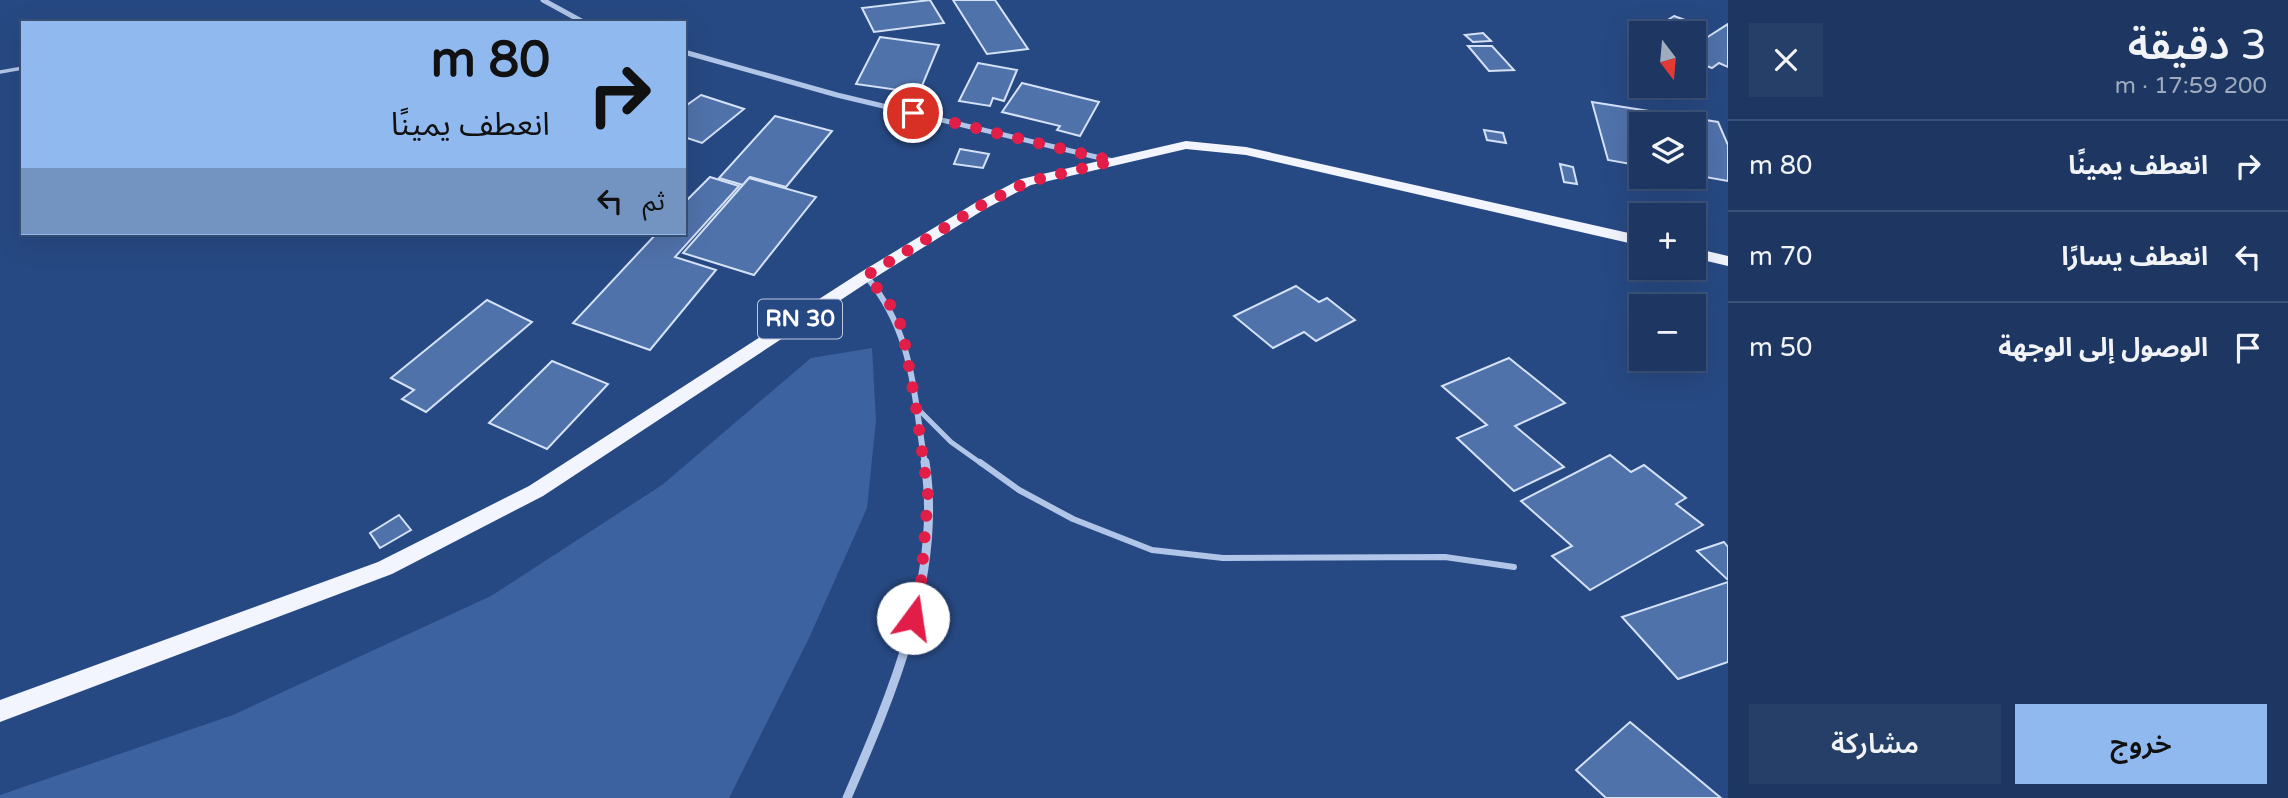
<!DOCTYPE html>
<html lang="ar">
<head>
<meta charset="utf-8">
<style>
	body { margin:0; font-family:"Varela Round","Noto Sans Arabic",sans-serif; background:#253f68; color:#f1f3f6; direction:rtl; height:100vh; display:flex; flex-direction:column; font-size:26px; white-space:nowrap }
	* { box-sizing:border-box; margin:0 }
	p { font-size:23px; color:#a0acbe }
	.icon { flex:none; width:38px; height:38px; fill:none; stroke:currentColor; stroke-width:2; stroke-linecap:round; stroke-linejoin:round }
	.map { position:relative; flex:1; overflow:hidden; direction:ltr }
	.drawer { display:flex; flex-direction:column; background:#1d3762; width:560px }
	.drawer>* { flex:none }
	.top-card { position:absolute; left:21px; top:21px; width:665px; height:214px; border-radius:0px; box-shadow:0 7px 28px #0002,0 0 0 2px #3b5177; direction:rtl; background:#90b9f0; color:#111; overflow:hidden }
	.needle { width:46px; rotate:164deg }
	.buttons { position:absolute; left:1629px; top:21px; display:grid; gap:14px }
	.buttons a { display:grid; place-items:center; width:77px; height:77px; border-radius:0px; background:#1d3762; box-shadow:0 7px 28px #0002,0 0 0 2px #3b5177; font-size:35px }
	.pin { position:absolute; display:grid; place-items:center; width:60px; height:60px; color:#fff; margin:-30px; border:4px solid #fff; border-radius:50%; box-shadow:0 2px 7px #0007 }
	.me { position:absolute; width:77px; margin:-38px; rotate:14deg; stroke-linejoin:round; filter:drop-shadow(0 0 5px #0008) }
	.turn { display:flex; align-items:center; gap:24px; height:147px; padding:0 21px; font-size:32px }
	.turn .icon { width:91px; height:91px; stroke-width:2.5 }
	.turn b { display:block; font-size:49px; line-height:60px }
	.then { display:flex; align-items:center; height:66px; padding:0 21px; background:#0003; gap:14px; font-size:26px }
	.round { display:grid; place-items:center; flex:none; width:74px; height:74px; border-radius:0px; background:#253f68 }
	.overview { display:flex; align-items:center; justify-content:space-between; height:119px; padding:0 21px }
	h1 { font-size:42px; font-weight:600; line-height:52px }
	.cta { display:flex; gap:14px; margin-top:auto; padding:14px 21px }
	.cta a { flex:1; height:80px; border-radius:0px; background:#90b9f0; color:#111; font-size:28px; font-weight:600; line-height:80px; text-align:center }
	.cta a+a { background:#253f68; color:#f1f3f6 }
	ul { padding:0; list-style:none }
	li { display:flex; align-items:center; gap:21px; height:91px; padding:0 21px; border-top:2px solid #3b5177 }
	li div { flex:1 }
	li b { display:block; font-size:26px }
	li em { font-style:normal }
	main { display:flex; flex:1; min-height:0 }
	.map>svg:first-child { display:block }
	.green { fill:#3c62a0 }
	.building { fill:#5072ab; stroke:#d4e1f6; stroke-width:2 }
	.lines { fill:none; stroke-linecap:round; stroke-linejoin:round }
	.lane-far2 { stroke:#b0c5e7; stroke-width:3.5 }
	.lane-far1 { stroke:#b0c5e7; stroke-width:5 }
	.lane { stroke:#b0c5e7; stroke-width:6 }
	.street-far2 { stroke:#b0c5e7; stroke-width:5 }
	.street-far1 { stroke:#b0c5e7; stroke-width:6 }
	.street { stroke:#b0c5e7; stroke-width:9 }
	.primary { fill:#f2f5fd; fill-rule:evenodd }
	.route { stroke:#e11d48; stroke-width:12; stroke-dasharray:0 21.6 }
	.labels { text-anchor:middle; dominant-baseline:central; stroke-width:7; stroke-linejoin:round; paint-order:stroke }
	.shield { fill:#274983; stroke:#bec8da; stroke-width:2 }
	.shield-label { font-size:23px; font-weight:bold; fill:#fff }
</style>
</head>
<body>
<main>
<section class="drawer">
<div class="overview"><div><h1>3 دقيقة</h1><p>200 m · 17:59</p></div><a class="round"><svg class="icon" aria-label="close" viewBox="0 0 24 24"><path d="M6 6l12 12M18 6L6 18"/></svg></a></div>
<ul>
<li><svg class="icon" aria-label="right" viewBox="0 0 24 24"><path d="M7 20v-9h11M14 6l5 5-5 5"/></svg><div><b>انعطف يمينًا</b></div><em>80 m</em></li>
<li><svg class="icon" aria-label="left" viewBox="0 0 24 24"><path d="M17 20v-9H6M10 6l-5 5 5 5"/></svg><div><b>انعطف يسارًا</b></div><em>70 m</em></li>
<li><svg class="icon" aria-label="arrive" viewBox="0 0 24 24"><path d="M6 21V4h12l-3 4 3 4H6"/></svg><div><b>الوصول إلى الوجهة</b></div><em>50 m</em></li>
</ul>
<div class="cta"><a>خروج</a><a>مشاركة</a></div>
</section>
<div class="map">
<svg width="1728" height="798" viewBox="0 0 1728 798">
	<rect width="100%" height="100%" fill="#274983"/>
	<!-- green -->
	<polygon class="green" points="872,348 876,420 867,508 809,638 729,798 0,798 0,795 233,715 491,596 662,485 811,358"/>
	<!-- building -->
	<g class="building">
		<polygon points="930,0 944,23 874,32 862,8"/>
		<polygon points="953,0 995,0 1028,49 987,54"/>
		<polygon points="1674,16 1685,20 1675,26 1706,38 1728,24 1728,67 1719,63 1712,68 1694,61 1694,33 1647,33"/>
		<polygon points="1483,33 1491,41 1473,42 1465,35"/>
		<polygon points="880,37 939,45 919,93 856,84"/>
		<polygon points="1468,46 1492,46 1514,70 1489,71"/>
		<polygon points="978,63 1017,70 1004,101 993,98 990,106 959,101"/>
		<polygon points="1022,83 1099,102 1080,136 1057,130 1060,126 1002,112"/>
		<polygon points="701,95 744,109 702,143 684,137 684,107"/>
		<polygon points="1592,102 1718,122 1728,145 1728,181 1694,175 1694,124 1642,124 1642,166 1608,160"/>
		<polygon points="775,116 832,131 786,187 750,177 743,185 719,178"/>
		<polygon points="1484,130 1503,133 1506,143 1487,140"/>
		<polygon points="960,149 989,154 983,168 954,164"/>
		<polygon points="1560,164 1573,167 1577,184 1564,182"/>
		<polygon points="710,177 739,186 675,257 716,270 650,350 573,323 657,233 684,233 684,203"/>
		<polygon points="749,178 816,197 754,275 683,253"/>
		<polygon points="1296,286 1319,302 1327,298 1355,320 1316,341 1304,332 1273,348 1234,316"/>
		<polygon points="487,300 532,322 426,412 402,399 414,390 391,378"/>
		<polygon points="1509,358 1565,403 1515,426 1564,467 1514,491 1457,438 1487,425 1442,386"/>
		<polygon points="552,361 608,384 547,449 489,423"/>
		<polygon points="1610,455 1631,472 1644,465 1686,498 1676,504 1703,525 1590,590 1552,556 1572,546 1521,501"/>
		<polygon points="399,515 411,530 380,548 370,533"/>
		<polygon points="1724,542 1728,547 1728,580 1697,551"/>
		<polygon points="1728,582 1728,662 1678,679 1622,617"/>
		<polygon points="1630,722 1721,798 1606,798 1576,770"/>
	</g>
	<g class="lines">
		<!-- lane-far2 -->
		<g class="lane-far2">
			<polyline points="557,23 579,21"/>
			<polyline points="0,72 23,68"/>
		</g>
		<!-- lane-far1 -->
		<polyline class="lane-far1" points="917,408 951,442 982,464"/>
		<!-- lane -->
		<polyline class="lane" points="980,462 1019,490 1073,519 1152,550 1223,558 1445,557 1514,567"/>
		<!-- street-far2 -->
		<g class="street-far2">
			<polyline points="543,0 585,23"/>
			<polyline points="684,52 837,95 1113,161"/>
		</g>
		<!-- street-far1 -->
		<path class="street-far1" d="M866 276C914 333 913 393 925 464"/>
		<!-- street -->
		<path class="street" d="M847 798C891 696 943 576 925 462"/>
		<!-- primary -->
		<g class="primary">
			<polygon points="1186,141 1246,147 1642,236 1642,246 1246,155 1186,149 1031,185 985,209 871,280 543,496 392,574 0,722 0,700 378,562 529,486 861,272 975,203 1021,179"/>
			<polygon points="1694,248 1728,256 1728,266 1694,258"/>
		</g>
	</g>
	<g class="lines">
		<!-- route -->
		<polyline class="route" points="913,113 1113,161 1027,182 980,206 866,276 887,299 902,327 916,407 928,495 920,594 913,618"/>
	</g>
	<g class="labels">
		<!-- shield labels -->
		<rect class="shield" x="758" y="299.5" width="84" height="39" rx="5"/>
		<g class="shield-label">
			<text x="800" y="319">RN 30</text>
		</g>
	</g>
</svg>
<div class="buttons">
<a><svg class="needle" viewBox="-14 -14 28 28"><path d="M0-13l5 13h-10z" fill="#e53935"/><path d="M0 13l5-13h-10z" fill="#a0acbe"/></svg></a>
<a><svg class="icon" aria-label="layers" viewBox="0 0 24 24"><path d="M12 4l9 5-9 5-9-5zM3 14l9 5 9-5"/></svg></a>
<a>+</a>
<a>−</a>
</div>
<div class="pin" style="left:913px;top:113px;background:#d93025"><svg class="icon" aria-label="arrive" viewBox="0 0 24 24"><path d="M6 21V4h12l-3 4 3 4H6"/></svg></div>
<svg class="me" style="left:913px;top:618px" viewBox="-20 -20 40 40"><circle r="19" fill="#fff"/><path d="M0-13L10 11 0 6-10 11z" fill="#e11d48"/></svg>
<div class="top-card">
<div class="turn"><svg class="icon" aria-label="right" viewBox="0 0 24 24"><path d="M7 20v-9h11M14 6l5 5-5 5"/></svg><div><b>80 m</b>انعطف يمينًا</div></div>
<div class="then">ثم<svg class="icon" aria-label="left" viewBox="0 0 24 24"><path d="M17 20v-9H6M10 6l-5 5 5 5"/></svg></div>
</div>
</div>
</main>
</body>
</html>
